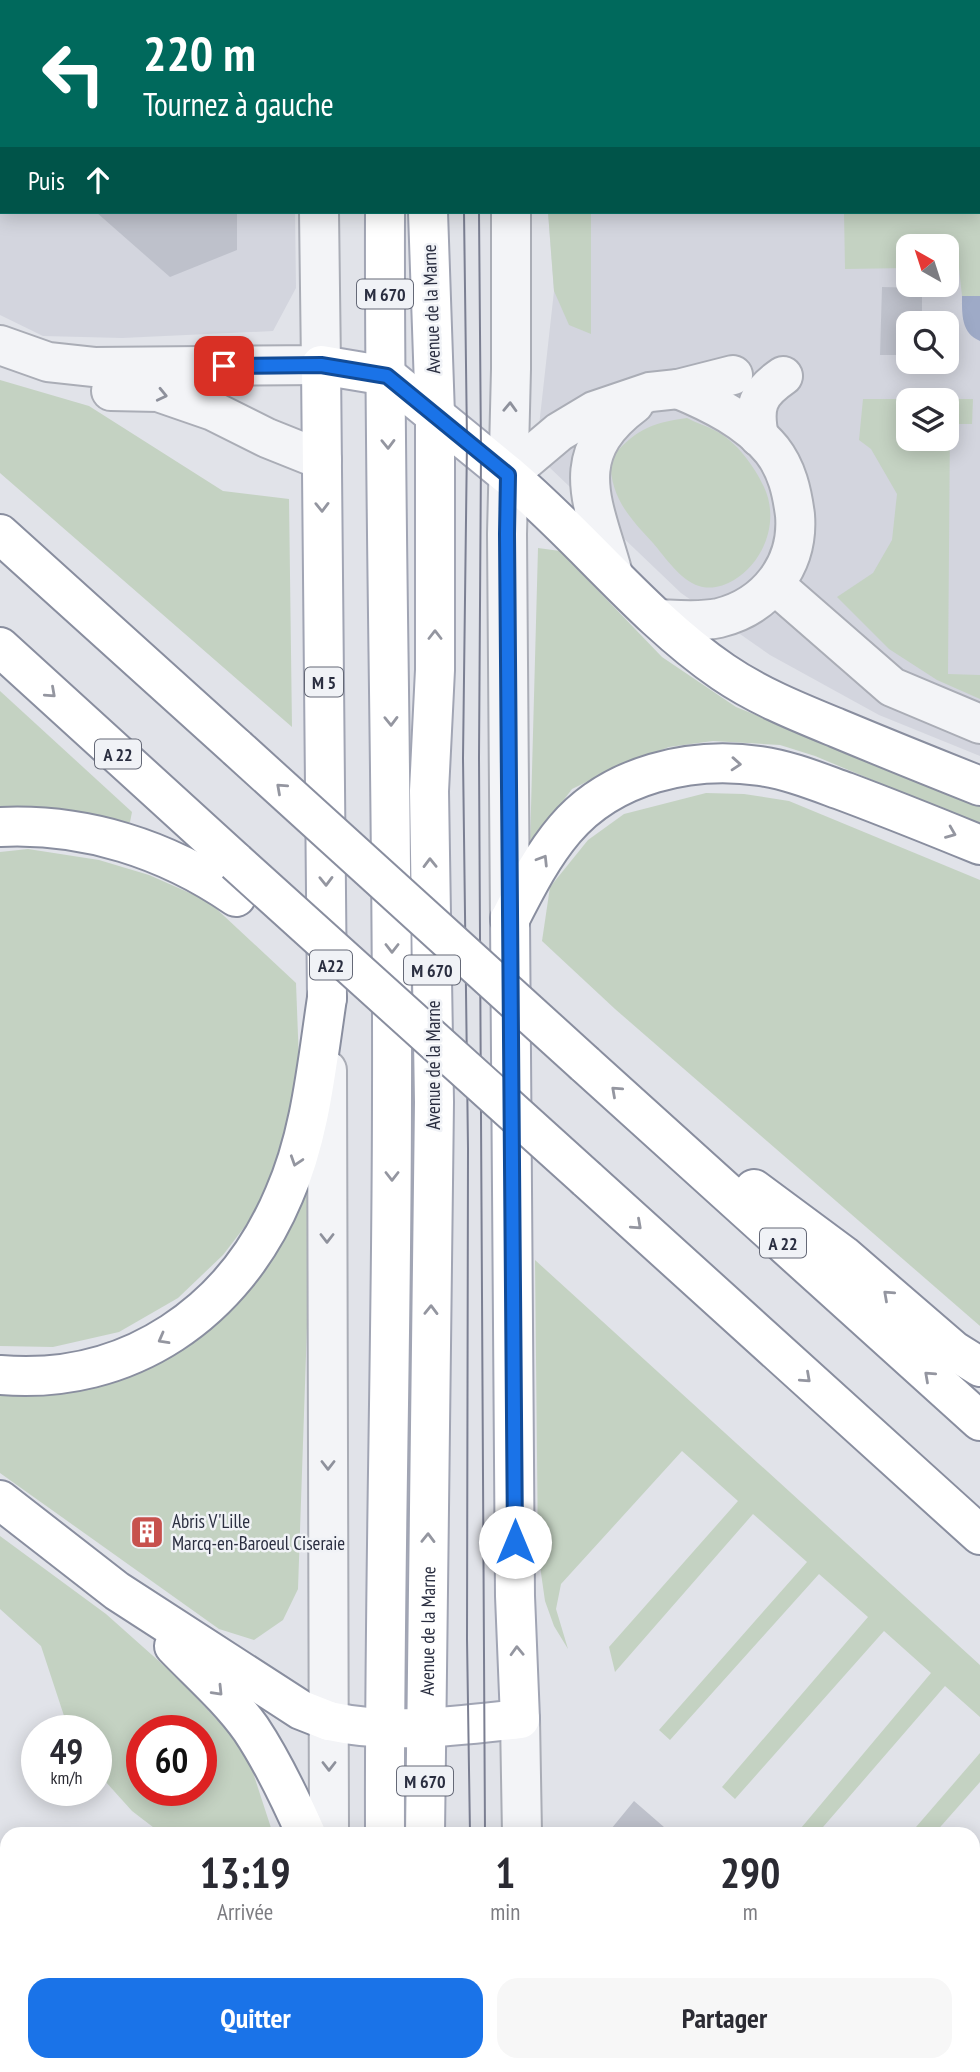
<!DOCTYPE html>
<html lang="fr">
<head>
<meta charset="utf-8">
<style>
	body { margin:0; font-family:"PT Sans Narrow",sans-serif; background:#f7f7f7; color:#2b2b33; height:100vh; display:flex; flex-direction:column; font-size:26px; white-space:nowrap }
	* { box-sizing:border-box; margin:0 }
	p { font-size:23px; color:#7c7c81 }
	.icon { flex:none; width:38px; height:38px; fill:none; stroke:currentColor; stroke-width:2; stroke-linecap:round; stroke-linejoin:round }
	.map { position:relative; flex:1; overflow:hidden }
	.panel { position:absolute; left:0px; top:1827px; width:980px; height:245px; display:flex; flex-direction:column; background:#fff; border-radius:21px 21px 0 0; box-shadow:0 4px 18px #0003 }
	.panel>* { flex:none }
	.banner { position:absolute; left:0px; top:0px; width:980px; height:214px; box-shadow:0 4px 18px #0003; background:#00695c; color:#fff; overflow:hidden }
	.needle { width:46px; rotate:321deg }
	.tools { position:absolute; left:896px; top:234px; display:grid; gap:14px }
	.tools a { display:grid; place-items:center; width:63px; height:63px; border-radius:14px; background:#fff; box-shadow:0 4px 18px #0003; font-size:35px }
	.speed { position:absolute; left:21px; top:1715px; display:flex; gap:14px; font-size:35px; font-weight:700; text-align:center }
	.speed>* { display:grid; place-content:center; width:91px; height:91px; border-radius:50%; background:#fff; box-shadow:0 4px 18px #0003; line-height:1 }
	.speed small { font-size:18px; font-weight:400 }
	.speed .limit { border:10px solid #d22; background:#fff; color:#111 }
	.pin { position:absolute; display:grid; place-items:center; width:60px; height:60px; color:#fff; margin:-30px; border-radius:14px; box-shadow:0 4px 10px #0006 }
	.me { position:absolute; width:77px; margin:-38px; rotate:0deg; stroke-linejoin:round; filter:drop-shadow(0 0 5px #0008) }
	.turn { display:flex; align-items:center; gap:24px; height:147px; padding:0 28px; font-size:32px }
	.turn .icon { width:91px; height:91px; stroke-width:2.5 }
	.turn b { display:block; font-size:49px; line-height:60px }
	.then { display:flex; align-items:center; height:66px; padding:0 28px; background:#0003; gap:14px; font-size:26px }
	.eta { display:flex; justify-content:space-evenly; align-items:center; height:119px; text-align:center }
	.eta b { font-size:42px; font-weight:700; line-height:49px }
	.button { display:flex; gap:14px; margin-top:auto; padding:14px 28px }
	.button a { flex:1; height:80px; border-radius:21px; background:#1a73e8; color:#fff; font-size:28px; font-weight:700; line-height:80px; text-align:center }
	.button a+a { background:#f7f7f7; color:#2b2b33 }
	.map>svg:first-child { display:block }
	.built { fill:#d3d5de; fill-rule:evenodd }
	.green { fill:#c4d2c2; fill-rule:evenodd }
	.water { fill:#9eaac7 }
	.building { fill:#bec1cb }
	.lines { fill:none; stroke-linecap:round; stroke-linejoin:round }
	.minor-casing { stroke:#aaadb6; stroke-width:42 }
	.tertiary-casing { stroke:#aaadb6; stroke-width:42 }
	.primary-casing { stroke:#a1a5b4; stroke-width:42 }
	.motorway-casing { stroke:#898e9f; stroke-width:42 }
	.minor { stroke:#f3f4f7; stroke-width:38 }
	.tertiary { stroke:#f3f4f7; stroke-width:38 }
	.primary { stroke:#fff; stroke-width:38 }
	.motorway { stroke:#fff; stroke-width:38 }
	.tram { stroke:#7b7f92; stroke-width:2 }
	.motorway-bridge-casing { stroke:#898e9f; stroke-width:42; stroke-linecap:butt }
	.motorway-bridge { stroke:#fff; stroke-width:38 }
	.oneway { stroke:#8e919c }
	.oneway2 { stroke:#9496a0 }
	.route-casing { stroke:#114b97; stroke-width:18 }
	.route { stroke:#1a73e8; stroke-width:12 }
	.labels { text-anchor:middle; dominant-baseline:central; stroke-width:5; stroke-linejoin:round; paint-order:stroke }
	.shield { fill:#f0f2f6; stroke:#656977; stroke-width:2 }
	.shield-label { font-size:18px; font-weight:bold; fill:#2a2e40 }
	.street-label { font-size:19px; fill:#2a2e40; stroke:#f0f2f6 }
	.poi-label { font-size:19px; fill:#2a2e40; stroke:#f0f2f6; text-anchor:start }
</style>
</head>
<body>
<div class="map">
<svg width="980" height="2072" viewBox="0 0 980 2072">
	<rect width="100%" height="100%" fill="#e1e3e9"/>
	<!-- built -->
	<g class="built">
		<polygon points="0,0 292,0 2,2 2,212 295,212 296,288 273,331 122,338 43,336 0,315"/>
		<path d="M543 0H980V756L879 715 770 655 681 593 548 466 538 435 554 291 548 212H978V2ZM908 247H947V285H908ZM908 324H947V362H908ZM908 401H947V439H908Z"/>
	</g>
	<!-- green -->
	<g class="green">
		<polygon points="980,158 980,296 962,296 959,268 947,268 947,247 908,247 908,268 845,269 844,212 978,212"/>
		<polygon points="548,212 591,212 591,334 569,325 554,291"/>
		<polygon points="0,380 89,406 223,491 289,499 292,727 0,473"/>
		<path d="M863 399H973L972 424H950L948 674 980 675V699L937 680 889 649 837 597 873 573 892 540 897 494 871 449 859 440ZM908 401H947V439H908Z"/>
		<path d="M687 418C696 423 707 426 716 431 736 441 755 467 764 487 780 521 764 562 734 580 724 586 711 590 699 586 680 580 665 557 653 543 628 516 611 498 610 460 633 431 650 423 687 418Z"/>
		<polygon points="538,548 560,551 662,657 736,707 980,806 980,825 815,756 780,745 713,741 669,747 619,766 572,789 530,845"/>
		<polygon points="0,691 132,812 130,822 117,824 0,815"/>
		<polygon points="706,793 744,794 789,801 980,880 980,1326 615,1009 542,941 550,887 588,840 624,814"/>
		<polygon points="28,849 99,860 149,875 208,901 296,983 299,1062 287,1129 263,1203 223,1255 178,1298 119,1332 53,1347 0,1346 0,852"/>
		<polygon points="312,1180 298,1589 283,1620 254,1640 219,1629 0,1473 0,1390 99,1381"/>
		<polygon points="535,1260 980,1665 980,1717 945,1686 817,1834 796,1834 931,1673 884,1631 735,1799 722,1787 868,1617 819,1574 670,1740 659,1730 807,1562 753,1514 615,1672 609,1647 738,1501 682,1451 561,1584 556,1609 568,1649 554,1626 545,1601 538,1552"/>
		<path d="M0 1536 106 1614 179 1679 246 1751 273 1834H162L132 1811 96 1771V1731H69L41 1646 0 1609ZM142 1731H201V1790H142Z"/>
		<polygon points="980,1753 980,1782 934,1834 910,1834"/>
		<polygon points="228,2065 302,2065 302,2072 232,2072"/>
	</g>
	<!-- water -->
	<path class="water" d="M962 296H980V341C961 333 962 314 962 296Z"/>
	<!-- building -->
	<g class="building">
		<polygon points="96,212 237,212 237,250 170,277"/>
		<polygon points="882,287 922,288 922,324 908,324 908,355 880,355"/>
		<polygon points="634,1801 672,1834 607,1834"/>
	</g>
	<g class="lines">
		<!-- minor casing -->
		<g class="minor-casing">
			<g id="minor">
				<path d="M759 437C753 406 757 394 783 376"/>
				<polyline points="508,475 559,432 594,411 650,392 678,389 733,375"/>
				<path d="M613 574C594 504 564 456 634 404"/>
				<polyline points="775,585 892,687 980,724"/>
				<path d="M660 619C679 620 699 622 719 618 767 606 799 565 795 515 792 492 787 469 772 450 748 421 712 403 678 389"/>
			</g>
		</g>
		<!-- tertiary casing -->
		<g class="tertiary-casing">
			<g id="tertiary">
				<polyline points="318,0 318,2"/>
				<polyline points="505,0 505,2"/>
				<polyline points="0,345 48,362 94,367 321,365 319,212"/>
				<polyline points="111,391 158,392 213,411 267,438 322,460"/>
				<polyline points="510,919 507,534 511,369 511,212"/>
				<polyline points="327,1070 329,1834"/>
				<polyline points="520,1719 522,1834"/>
				<polyline points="332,2065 332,2072"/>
				<polyline points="525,2072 525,2065"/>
			</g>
		</g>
		<!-- primary casing -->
		<g class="primary-casing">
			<g id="primary">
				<polyline points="421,0 421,2"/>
				<polyline points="386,2 386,0"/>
				<polyline points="327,998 321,365 387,376 508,475"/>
				<path d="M329 1721C393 1735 455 1726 520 1719L515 1596 510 919"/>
				<path d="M385 1834C384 1587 392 1340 392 1092 393 799 384 505 385 212"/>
				<path id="s1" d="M425 1834 434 1102 429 791 435 670V415L428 212"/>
				<polyline points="386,2065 386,2072"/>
				<polyline points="426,2065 426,2072"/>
			</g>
		</g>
		<!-- motorway casing -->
		<g class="motorway-casing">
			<g id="motorway">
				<path d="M508 475C582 537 644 618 723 672 758 696 798 712 837 728 885 748 932 767 980 786"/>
				<polyline points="0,534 237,748"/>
				<polyline points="0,647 236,862"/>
				<path d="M0 827C85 823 166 849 236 897"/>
				<path d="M510 919C526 888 542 856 565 829 612 774 691 756 760 766 789 770 818 782 846 792 891 809 936 827 980 845"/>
				<polyline points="585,1064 980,1421"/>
				<polyline points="587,1179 980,1535"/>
				<polyline points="754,1189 843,1255 953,1350 980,1367"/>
				<path d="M0 1375C129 1386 235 1312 284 1195 311 1134 317 1064 327 998"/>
				<polyline points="0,1500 117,1591 301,1710 329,1721"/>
				<path d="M174 1646C200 1673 229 1698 251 1729 273 1762 290 1798 306 1834"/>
			</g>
		</g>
		<!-- minor -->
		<use href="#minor" class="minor"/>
		<!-- tertiary -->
		<use href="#tertiary" class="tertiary"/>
		<!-- primary -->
		<use href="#primary" class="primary"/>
		<!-- motorway -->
		<use href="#motorway" class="motorway"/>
		<!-- tram -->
		<g class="tram">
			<polyline points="458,0 459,2"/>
			<polyline points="474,0 474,2"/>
			<polyline points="464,212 467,441 463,758 468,1148 467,1639 470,1834"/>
			<polyline points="479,212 481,453 479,757 485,1834"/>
			<polyline points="472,2065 472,2072"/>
			<polyline points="487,2065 487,2072"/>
		</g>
		<!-- motorway-bridge casing -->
		<g class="motorway-bridge-casing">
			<g id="motorway-bridge">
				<polyline points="237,748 585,1064"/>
				<polyline points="236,862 587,1179"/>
			</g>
		</g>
		<!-- motorway-bridge -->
		<use href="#motorway-bridge" class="motorway-bridge"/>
	</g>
	<!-- one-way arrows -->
	<defs><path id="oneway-chevron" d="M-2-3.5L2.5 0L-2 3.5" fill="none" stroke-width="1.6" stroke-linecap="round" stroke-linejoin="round" transform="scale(1.75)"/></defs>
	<g class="oneway">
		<use href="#oneway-chevron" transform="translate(162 395) rotate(13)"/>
		<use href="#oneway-chevron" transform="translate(510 407) rotate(-88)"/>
		<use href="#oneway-chevron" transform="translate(327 1238) rotate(90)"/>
		<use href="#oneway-chevron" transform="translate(328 1465) rotate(90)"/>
		<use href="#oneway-chevron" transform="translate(329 1766) rotate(90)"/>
	</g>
	<g class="oneway2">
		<use href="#oneway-chevron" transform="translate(388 444) rotate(89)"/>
		<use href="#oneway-chevron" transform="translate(322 507) rotate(89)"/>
		<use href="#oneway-chevron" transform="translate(435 635) rotate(-90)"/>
		<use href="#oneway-chevron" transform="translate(51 693) rotate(42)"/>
		<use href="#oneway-chevron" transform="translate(391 721) rotate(89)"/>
		<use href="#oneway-chevron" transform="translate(736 764) rotate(4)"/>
		<use href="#oneway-chevron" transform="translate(281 788) rotate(-138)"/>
		<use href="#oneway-chevron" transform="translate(951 833) rotate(22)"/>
		<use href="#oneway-chevron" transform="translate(543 860) rotate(-58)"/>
		<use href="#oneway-chevron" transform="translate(430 863) rotate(-91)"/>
		<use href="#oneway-chevron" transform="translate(326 881) rotate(89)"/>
		<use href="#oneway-chevron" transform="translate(392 948) rotate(90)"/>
		<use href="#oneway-chevron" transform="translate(616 1091) rotate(-138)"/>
		<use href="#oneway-chevron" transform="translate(296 1161) rotate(108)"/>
		<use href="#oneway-chevron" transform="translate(392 1176) rotate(90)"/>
		<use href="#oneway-chevron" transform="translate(637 1225) rotate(42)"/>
		<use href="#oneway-chevron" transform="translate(888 1295) rotate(-138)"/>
		<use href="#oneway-chevron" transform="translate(431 1310) rotate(-89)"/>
		<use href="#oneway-chevron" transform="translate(163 1339) rotate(151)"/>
		<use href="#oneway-chevron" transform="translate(929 1376) rotate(-138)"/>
		<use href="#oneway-chevron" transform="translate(806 1378) rotate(42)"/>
		<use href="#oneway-chevron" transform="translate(428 1538) rotate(-89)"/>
		<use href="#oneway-chevron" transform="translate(517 1651) rotate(-92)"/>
		<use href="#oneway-chevron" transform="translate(218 1691) rotate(46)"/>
	</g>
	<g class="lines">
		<!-- route casing -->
		<g class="route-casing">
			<polyline id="route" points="224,366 321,365 387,376 508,475 507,534 515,1542"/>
		</g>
		<!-- route -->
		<use href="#route" class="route"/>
	</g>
	<!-- icons -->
	<defs>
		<g id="building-square" transform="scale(1.75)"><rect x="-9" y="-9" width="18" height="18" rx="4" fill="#c7514d" stroke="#f0f2f6"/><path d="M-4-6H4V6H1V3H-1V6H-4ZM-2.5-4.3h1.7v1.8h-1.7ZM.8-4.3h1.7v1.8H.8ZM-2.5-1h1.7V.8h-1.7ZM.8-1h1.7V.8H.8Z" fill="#fff"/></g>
	</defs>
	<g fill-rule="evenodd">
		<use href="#building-square" x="147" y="1532"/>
	</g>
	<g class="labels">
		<!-- shield labels -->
		<g class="shield">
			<rect x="357" y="279.5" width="56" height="29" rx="5"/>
			<rect x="305" y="667.5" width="38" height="29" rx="5"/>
			<rect x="95" y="739.5" width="46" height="29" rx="5"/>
			<rect x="310" y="950.5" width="42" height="29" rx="5"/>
			<rect x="404" y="955.5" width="56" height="29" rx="5"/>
			<rect x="760" y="1228.5" width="46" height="29" rx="5"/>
			<rect x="397" y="1766.5" width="56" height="29" rx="5"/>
		</g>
		<g class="shield-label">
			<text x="385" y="294">M 670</text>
			<text x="324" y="682">M 5</text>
			<text x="118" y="754">A 22</text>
			<text x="331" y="965">A22</text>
			<text x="432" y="970">M 670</text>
			<text x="783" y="1243">A 22</text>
			<text x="425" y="1781">M 670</text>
		</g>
		<!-- street labels -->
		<g class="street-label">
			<text transform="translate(431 309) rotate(-92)">Avenue de la Marne</text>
			<text transform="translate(433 1065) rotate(-90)">Avenue de la Marne</text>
			<text stroke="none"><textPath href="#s1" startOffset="203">Avenue de la Marne</textPath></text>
		</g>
		<!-- poi labels -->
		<g class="poi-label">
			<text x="172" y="1521">Abris V'Lille<tspan x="172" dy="22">Marcq-en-Baroeul Ciseraie</tspan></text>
		</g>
	</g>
</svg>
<div class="tools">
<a><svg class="needle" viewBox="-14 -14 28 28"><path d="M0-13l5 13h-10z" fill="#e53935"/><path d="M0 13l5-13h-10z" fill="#7c7c81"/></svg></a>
<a><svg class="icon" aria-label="search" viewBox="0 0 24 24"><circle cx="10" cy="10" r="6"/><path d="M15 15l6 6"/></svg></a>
<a><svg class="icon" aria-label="layers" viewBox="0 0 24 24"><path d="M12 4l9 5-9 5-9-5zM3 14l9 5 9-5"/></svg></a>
</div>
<div class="speed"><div>49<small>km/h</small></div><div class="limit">60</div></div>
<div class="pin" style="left:224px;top:366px;background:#d93025"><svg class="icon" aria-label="arrive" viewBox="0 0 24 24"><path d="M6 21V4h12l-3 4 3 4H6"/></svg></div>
<svg class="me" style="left:515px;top:1542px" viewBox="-20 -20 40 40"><circle r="19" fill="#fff"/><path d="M0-13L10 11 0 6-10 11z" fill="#1a73e8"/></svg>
<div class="banner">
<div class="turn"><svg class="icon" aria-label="left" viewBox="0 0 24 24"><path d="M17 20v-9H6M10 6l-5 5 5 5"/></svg><div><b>220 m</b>Tournez à gauche</div></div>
<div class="then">Puis<svg class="icon" aria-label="ahead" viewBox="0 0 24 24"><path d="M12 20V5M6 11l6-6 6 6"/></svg></div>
</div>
<section class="panel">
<div class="eta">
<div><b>13:19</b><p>Arrivée</p></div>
<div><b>1</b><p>min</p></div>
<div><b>290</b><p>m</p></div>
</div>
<div class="button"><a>Quitter</a><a>Partager</a></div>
</section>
</div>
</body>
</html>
